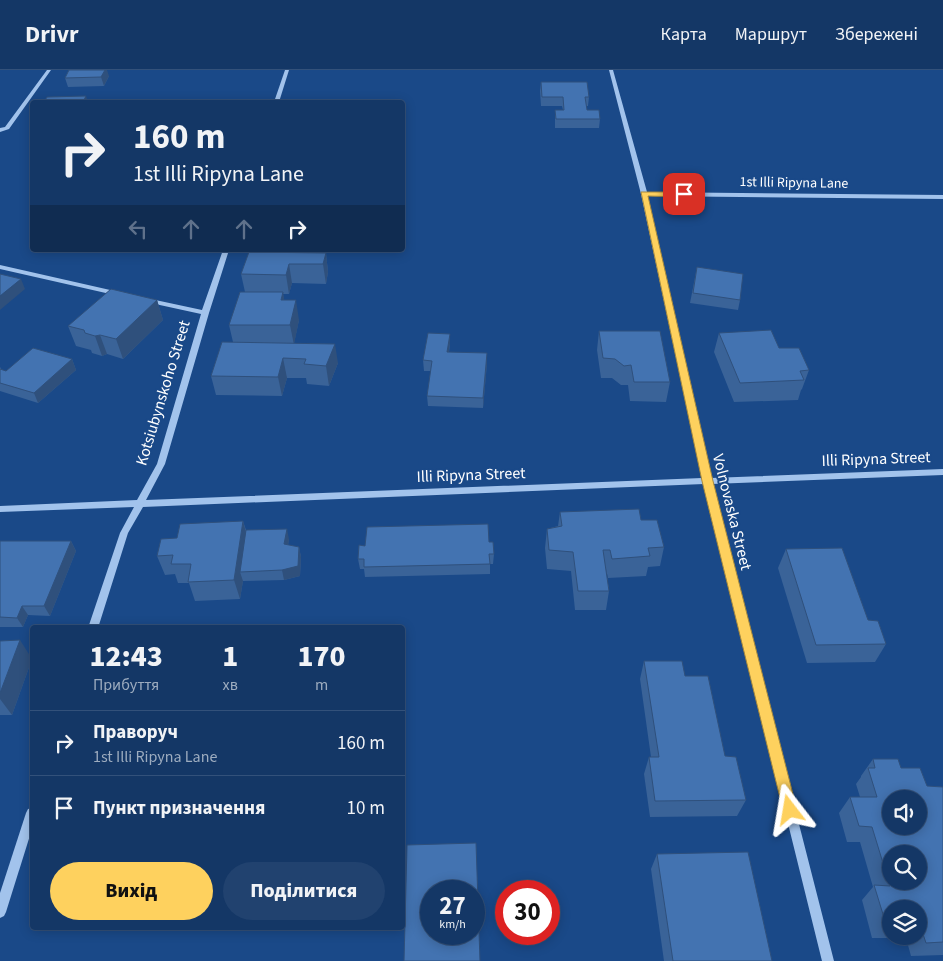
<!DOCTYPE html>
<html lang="uk">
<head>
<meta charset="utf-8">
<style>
	body { margin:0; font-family:"Source Sans 3",sans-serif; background:#21426f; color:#f1f3f6; height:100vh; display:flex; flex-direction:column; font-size:19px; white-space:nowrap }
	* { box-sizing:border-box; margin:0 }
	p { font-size:16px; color:#9dacbf }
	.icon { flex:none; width:28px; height:28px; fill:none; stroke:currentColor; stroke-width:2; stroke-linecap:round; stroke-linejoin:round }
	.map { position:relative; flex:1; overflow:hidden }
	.side { position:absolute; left:30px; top:555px; width:375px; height:305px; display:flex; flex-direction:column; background:#143766; border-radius:5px; box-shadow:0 2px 12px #0003,0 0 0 1px #33517a }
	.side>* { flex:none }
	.banner { position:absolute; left:30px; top:30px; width:375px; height:152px; border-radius:5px; box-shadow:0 2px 12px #0003,0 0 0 1px #33517a; background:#143766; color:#f1f3f6; overflow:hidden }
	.fabs { position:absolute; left:882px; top:720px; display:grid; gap:10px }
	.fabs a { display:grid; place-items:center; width:45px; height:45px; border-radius:50%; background:#143766; box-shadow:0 2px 12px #0003,0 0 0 1px #33517a; font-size:25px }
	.speed { position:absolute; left:420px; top:810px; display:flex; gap:10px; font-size:25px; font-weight:700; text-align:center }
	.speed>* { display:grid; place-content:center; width:65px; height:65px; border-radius:50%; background:#143766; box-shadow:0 2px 12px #0003,0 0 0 1px #33517a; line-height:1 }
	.speed small { font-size:12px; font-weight:400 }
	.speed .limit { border:8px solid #d22; background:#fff; color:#111 }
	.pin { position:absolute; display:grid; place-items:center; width:42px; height:42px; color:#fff; margin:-21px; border-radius:10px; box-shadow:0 2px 8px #0006 }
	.me { position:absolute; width:55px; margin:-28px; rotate:346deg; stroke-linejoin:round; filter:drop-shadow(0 0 4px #0008) }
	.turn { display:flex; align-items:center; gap:18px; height:105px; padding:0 20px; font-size:22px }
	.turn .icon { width:65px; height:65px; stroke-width:2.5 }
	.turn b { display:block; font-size:35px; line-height:42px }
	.lanes { display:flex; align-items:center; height:48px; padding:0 20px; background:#0003; justify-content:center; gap:25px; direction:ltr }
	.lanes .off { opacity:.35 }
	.eta { display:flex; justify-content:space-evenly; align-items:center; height:85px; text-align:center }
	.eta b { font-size:30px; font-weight:800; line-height:35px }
	.primary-button { display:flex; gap:10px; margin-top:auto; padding:10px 20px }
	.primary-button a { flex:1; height:58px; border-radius:30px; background:#fed15e; color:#111; font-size:20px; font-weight:800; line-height:58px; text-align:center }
	.primary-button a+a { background:#21426f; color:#f1f3f6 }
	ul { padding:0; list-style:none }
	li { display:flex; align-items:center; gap:15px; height:65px; padding:0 20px; border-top:1px solid #33517a }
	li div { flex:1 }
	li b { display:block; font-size:19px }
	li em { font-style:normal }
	header { display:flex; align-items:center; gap:30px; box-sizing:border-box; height:70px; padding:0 25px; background:#143766; border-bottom:1px solid #33517a }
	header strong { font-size:24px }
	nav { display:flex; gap:28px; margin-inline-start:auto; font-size:18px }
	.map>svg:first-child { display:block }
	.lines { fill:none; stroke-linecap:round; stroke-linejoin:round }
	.minor { fill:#a2c3ec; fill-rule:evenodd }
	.wall { fill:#3a6398; fill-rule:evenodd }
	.shaded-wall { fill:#2f507c }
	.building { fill:#4373b1; stroke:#2f507c; fill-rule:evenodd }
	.route { fill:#fed15e; stroke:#a5883d }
	.labels { text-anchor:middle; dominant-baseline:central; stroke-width:4; stroke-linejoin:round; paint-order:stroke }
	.far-street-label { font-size:14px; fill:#fff; stroke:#1a4988 }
	.street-label { font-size:16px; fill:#fff; stroke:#1a4988 }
</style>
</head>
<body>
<header>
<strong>Drivr</strong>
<nav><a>Карта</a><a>Маршрут</a><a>Збережені</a></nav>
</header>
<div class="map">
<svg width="943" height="891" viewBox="0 0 943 891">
	<rect width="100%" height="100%" fill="#1a4988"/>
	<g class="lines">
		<!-- minor -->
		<g class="minor">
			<polygon points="47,0 51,0 9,59 0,62 0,58 5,57"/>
			<polygon points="285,0 289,0 279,32 274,32"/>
			<polygon points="609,0 613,0 647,122 943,125 943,129 647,126 711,408 943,399 943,405 712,414 834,891 822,891 704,414 143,437 128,463 98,558 88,558 120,463 134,437 0,442 0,436 137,430 157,394 201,244 146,232 143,230 146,228 202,240 223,180 229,180 209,243 165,394 146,430 702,408 641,124"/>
			<polygon points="0,195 119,222 122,224 119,226 0,199"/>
			<polygon points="32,738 32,759 6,842 4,846 0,848 0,823 26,743 28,739"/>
		</g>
	</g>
	<!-- wall -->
	<g class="wall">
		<polygon points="109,6 104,16 68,17 65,8"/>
		<polygon points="541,12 589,27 588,36 587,36 587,40 600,49 599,58 555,58 555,40 563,40 562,36 541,36 540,21"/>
		<polygon points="255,180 299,180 299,183 326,183 328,202 326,214 292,213 289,224 283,224 284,230 299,250 294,273 338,293 329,316 307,314 306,308 287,308 282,326 216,325 211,306 233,272 229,255 245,222 241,204 256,182"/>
		<polygon points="697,197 740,230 738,240 690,233"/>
		<polygon points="157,230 163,250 123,289 107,284 102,286 92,283 91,280 76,276 68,256"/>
		<polygon points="599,261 670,312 666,332 630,331 628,315 621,315 612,308 601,308 597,280"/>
		<polygon points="719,263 779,278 809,300 802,319 801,320 798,330 734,332 714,282"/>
		<polygon points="450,264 450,274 449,282 487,293 483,338 428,336 427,326 431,301 424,301 423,290"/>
		<polygon points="72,289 76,300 38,333 0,321 0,297 2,300 6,301"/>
		<polygon points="560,442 641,450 664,477 660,496 648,497 646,506 608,508 606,499 609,521 606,540 575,540 571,501 547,499 545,478 547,459 558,456"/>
		<polygon points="243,451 246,460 289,469 288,475 299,477 301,487 300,506 284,510 243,511 240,529 195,531 189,513 178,513 175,504 165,505 157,486 177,468"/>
		<polygon points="0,471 71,471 76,481 50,546 28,545 23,557 0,557"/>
		<polygon points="489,472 494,484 493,494 490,494 490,504 365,507 364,499 360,499 358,489"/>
		<polygon points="786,479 868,550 886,574 875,592 807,593 778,498"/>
		<polygon points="0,571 32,589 12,645 0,645"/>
		<polygon points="644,591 685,606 725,686 746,730 737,746 650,747 644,704 649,687 651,687 640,609"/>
		<path d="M873 689 901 698 927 716 943 717V885L911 886 906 868H872L862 830 873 817 860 772H847L839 743 850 727H860L856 714 861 707V706ZM891 839H919V866H891Z"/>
		<polygon points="657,784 772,891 664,891 651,799"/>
	</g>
	<!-- shaded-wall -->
	<g class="shaded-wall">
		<polygon points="101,0 107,0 109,6 104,16 101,7"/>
		<polygon points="86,26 88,32 83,32"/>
		<polygon points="326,183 328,202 326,214 323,194"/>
		<polygon points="289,194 292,213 289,224 286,205"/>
		<polygon points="21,209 25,219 0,240 0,226"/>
		<polygon points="283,222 286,241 281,230"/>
		<polygon points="157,230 163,250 123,289 116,269"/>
		<polygon points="296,230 299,250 294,275 290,255"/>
		<polygon points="450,264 450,274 447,292 447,282"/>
		<polygon points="100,265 107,284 102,286 95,266"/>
		<polygon points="335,274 338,293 329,316 326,296"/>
		<polygon points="487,283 487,293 483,338 483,328"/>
		<polygon points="283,288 287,308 282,326 278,307"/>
		<polygon points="72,289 76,300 38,333 34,323"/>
		<polygon points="243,451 248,470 240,502 243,511 240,529 234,510"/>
		<polygon points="287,459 289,469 287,484 284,474"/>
		<polygon points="71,471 76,481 50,546 44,536"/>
		<polygon points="299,477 301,487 300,506 284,510 282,500"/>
		<polygon points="22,536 28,545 23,557 17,548"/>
		<polygon points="20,570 32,589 12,645 0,629 0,623"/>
	</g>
	<!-- building -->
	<g class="building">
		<polygon points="69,0 105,0 101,7 65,8"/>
		<polygon points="541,12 587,12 589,27 585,27 587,40 599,40 600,49 556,49 555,40 564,40 563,27 542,27"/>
		<polygon points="86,26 83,32 44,32 47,27"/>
		<polygon points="249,182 326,183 323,194 289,194 286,205 241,204"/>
		<polygon points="697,197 743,204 740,230 693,223"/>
		<polygon points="0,204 21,209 0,226"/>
		<polygon points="111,219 157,230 116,269 100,265 95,266 85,263 84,260 68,256"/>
		<polygon points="240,222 283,222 281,230 296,230 290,255 229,255"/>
		<polygon points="771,260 779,278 799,278 809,300 800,301 804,310 740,313 719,263"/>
		<polygon points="599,261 660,261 670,312 634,312 631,295 624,296 615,289 603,288"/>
		<polygon points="428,263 450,264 447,282 487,283 483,328 427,326 432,291 423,290"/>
		<polygon points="222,272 335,274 326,296 304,294 306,289 283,288 278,307 211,306"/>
		<polygon points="33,278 72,289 34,323 0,313 0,299 6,301"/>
		<polygon points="639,439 641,450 657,450 664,477 648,478 650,486 612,489 610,480 603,480 609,521 578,521 573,482 549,480 547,459 562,456 560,442"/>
		<polygon points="243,451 234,510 188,512 191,494 171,494 173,485 157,486 161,469 177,468 180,454"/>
		<polygon points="488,454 489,472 493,472 494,484 489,484 490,494 364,497 364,489 358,489 359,475 365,476 367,457"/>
		<polygon points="287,459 284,474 299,477 298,496 282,500 240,502 246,460"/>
		<polygon points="0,471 71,471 44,536 22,536 17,548 0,547"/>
		<polygon points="842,478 868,550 878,551 886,574 816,575 786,479"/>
		<polygon points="20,570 0,623 0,571"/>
		<polygon points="644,591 682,591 685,606 708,606 725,686 736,687 746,730 655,731 649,687 659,687"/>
		<path d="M873 689H898L901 698H920L927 716 943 717V872L926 873 920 855 919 854V839H891V854H886L874 815 890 816 872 757 859 756 850 727H877L868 698H875ZM891 729H919V756H891ZM891 784H919V811H891Z"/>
		<path d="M476 773 480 891H404L407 775ZM431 821H474V864H431Z"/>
		<polygon points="748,782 772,891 673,891 657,784"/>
	</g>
	<!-- route -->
	<polygon class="route" points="641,122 684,122 688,124 684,127 648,126 713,411 797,740 795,745 790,748 785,745 783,740 702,411"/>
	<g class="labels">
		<!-- far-street labels -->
		<g class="far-street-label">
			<text transform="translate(794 113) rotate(1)">1st Illi Ripyna Lane</text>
		</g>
		<!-- street labels -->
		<g class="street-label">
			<text transform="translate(163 323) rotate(-73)">Kotsiubynskoho Street</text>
			<text transform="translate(876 389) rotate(-2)">Illi Ripyna Street</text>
			<text transform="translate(471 405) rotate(-2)">Illi Ripyna Street</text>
			<text transform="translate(732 442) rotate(76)">Volnovaska Street</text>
		</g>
	</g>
</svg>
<div class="fabs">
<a><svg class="icon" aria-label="sound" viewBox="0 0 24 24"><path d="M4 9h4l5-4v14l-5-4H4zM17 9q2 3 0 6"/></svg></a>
<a><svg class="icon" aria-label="search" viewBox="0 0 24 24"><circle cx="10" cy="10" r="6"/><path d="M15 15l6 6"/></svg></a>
<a><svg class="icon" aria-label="layers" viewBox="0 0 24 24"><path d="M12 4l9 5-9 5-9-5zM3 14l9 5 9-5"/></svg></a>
</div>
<div class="speed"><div>27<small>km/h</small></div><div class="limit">30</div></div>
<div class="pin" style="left:684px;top:124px;background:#d93025"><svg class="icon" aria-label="arrive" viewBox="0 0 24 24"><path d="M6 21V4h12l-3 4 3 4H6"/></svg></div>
<svg class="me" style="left:790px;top:740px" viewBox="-20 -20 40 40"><path d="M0-17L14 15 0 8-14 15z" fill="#fed15e" stroke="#fff" stroke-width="4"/></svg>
<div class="banner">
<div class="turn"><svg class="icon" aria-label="right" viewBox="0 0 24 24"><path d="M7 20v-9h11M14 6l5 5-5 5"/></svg><div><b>160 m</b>1st Illi Ripyna Lane</div></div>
<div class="lanes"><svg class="icon off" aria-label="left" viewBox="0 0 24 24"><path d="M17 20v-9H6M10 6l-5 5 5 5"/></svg><svg class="icon off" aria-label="ahead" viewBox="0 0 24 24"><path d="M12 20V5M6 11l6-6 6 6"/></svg><svg class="icon off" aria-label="ahead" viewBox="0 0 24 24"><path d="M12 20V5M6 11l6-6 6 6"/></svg><svg class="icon" aria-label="right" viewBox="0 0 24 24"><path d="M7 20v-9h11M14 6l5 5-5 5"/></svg></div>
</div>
<section class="side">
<div class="eta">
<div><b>12:43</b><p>Прибуття</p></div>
<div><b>1</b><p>хв</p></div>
<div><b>170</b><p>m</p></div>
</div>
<ul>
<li><svg class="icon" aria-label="right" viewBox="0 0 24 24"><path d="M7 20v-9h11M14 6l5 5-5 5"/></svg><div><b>Праворуч</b><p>1st Illi Ripyna Lane</p></div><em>160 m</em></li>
<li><svg class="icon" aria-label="arrive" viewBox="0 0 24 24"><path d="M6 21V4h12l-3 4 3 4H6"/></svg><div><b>Пункт призначення</b></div><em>10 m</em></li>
</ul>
<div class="primary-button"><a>Вихід</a><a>Поділитися</a></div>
</section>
</div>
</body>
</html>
